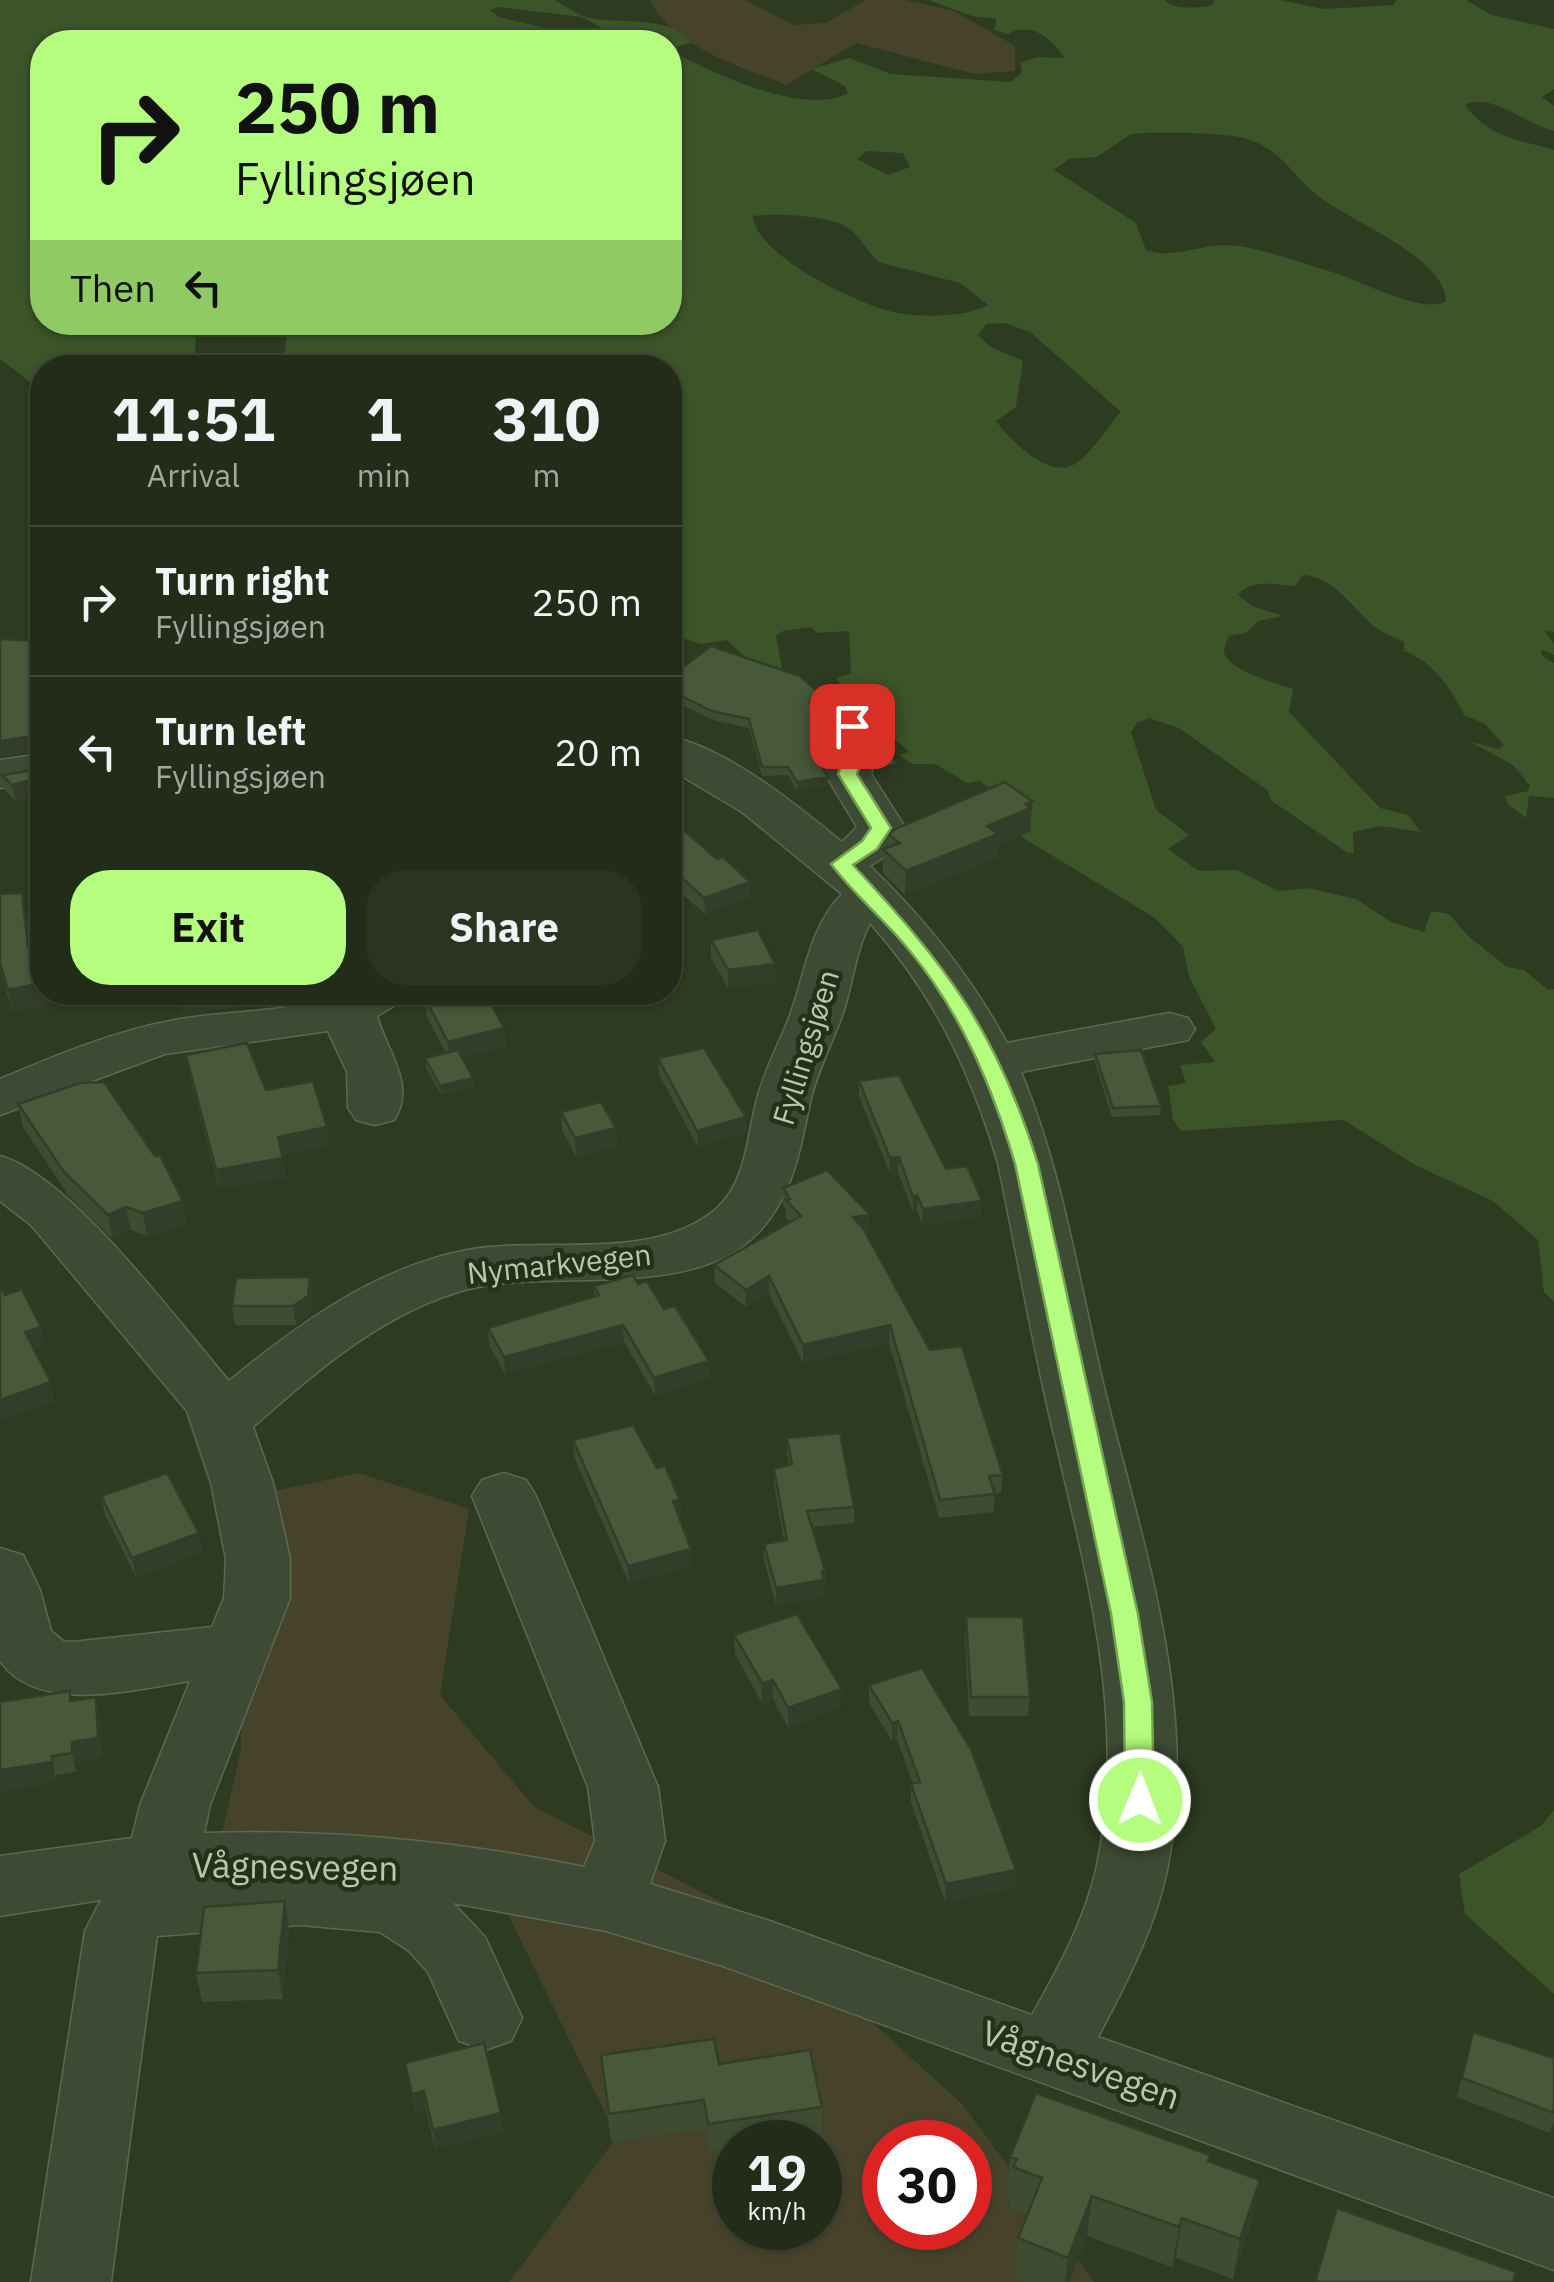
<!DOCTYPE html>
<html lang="en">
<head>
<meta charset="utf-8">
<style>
	body { margin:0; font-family:"IBM Plex Sans",sans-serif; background:#2a3421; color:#f1f3f6; height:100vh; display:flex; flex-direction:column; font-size:38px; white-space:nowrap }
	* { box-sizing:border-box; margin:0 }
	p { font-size:32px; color:#a2a7a2 }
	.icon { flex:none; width:55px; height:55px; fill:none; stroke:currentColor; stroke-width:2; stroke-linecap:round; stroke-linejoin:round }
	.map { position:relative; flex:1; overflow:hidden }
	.drawer { position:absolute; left:30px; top:355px; width:652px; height:650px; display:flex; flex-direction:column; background:#222c18; border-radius:40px; box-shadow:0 2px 8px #0004,0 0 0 2px #3f4837 }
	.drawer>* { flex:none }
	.banner { position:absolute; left:30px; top:30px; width:652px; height:305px; border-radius:40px; box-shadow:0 2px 8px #0004,0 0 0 2px #3f4837; background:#b4fd7e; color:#111; overflow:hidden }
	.speed { position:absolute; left:712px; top:2120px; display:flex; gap:20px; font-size:50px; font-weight:700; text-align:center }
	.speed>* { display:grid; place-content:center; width:130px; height:130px; border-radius:50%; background:#222c18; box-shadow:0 2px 8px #0004,0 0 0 2px #3f4837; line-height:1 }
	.speed small { font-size:25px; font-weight:400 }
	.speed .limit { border:15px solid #d22; background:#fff; color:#111 }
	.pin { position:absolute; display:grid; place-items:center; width:85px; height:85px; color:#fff; margin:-42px; border-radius:20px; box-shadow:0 5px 15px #0006 }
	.me { position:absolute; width:110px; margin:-55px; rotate:1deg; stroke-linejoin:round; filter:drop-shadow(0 0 8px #0008) }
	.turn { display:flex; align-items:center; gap:35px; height:210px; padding:0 40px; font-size:45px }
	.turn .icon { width:130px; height:130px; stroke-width:2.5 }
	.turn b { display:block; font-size:70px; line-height:85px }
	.then { display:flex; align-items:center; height:95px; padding:0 40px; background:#0003; gap:20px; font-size:38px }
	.eta { display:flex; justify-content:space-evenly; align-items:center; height:170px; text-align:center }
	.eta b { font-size:60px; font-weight:700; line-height:70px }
	.cta { display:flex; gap:20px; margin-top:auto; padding:20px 40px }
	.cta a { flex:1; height:115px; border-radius:40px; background:#b4fd7e; color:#111; font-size:40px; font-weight:700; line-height:115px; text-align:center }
	.cta a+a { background:#2a3421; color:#f1f3f6 }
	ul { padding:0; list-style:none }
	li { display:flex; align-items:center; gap:30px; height:150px; padding:0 40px; border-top:2px solid #3f4837 }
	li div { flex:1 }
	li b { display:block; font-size:38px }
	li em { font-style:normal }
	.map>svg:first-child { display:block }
	.green { fill:#47432b; fill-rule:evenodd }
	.water { fill:#3b5428; fill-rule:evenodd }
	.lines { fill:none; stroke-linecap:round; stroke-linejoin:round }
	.minor-casing { stroke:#5c6952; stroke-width:3 }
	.minor { fill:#3e4b34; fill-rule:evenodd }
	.wall { fill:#3e4d32 }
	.shaded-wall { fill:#323e29 }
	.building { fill:#48593a; stroke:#323e29; stroke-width:2.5 }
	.route { fill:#b4fd7e; stroke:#75a452; stroke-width:2.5 }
	.labels { text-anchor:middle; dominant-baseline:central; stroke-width:9; stroke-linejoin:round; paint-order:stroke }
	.street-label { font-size:30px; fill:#b9c7af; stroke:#23301a }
	.near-street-label { font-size:35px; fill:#b9c7af; stroke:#23301a }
</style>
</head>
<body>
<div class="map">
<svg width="1554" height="2282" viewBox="0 0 1554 2282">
	<rect width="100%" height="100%" fill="#2d3b20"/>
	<!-- green -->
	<g class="green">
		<path d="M650 0H745L794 25 825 23 866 0H906L954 11 1015 46V71L975 74 856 43 786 85C742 67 670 46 650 0Z"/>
		<path d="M359 1473 469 1509 440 1695 534 1807 763 1923 962 2104 1094 2282H509L617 2137 495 1888 215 1865 241 1749 238 1569 246 1497ZM735 2142H820V2228H735ZM885 2142H970V2228H885Z"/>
	</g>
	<!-- water -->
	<g class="water">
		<path d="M0 0H554C566 6 577 15 590 18 619 24 673 15 691 43L670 48V42H627L582 17 497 7 490 10 499 17 554 30 555 41 42 42V322L217 323 196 335 195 352 183 367 42 368V391L0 359Z"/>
		<path d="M928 0H1164C1176 11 1196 7 1211 6L1215 0H1279L1324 9 1394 5 1396 0H1466L1491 15 1554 29V89L1542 97 1554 106V131C1527 125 1490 91 1465 105 1489 138 1518 139 1554 150V632L1544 630 1554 644V655L1542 650 1541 655 1554 663V798L1529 796 1526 818 1508 804 1505 796 1528 791 1530 786 1513 765 1469 741 1498 749 1504 745 1485 724 1464 715C1452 689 1432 661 1404 651V642C1395 637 1382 633 1375 627 1352 608 1335 577 1303 575L1295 586C1276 585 1251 578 1238 595L1252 606 1283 616 1258 621 1246 633 1229 636C1228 638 1224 649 1224 651 1226 670 1278 684 1293 689L1289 712 1380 808 1408 815 1421 832 1381 826 1353 832 1354 853H1348L1272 801 1267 790 1179 728 1149 718 1137 723 1131 732 1156 810 1189 835 1168 849 1199 871 1237 870 1278 891 1308 888 1356 899 1391 922 1424 932 1431 911 1449 914 1468 936 1507 967 1524 970 1548 990 1554 989V1302L1544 1292 1538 1240 1493 1201 1415 1165 1344 1120 1181 1131 1173 1120 1168 1086 1186 1083 1180 1065 1215 1062 1201 1042 1216 1029 1189 976 1183 947 1155 918 1015 833 1020 808 979 781 967 783 935 764H912L899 755 909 752 893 738 896 735 863 744 862 736 893 727 878 711 852 719V705L836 678 851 673 849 631 817 633 811 627 783 631 776 636 788 699 727 640 701 644 670 634V368H265L285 351 288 323 670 322V50C710 72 804 117 848 93L845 86 811 69 849 58 891 74 1011 82 1022 72 1020 63 1036 57 1065 58C1051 38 1031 21 1008 34L994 30 997 19 972 16ZM1131 134C1157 132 1223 132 1247 139 1282 150 1293 176 1318 196 1348 220 1445 257 1446 301 1425 316 1357 279 1329 271 1300 263 1252 244 1223 245 1195 246 1174 259 1146 250L1136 223 1054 170 1069 159 1097 157ZM867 151 903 153 910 167 888 175 857 159ZM753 216C774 213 830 215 848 228 862 237 867 254 881 263L960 283 988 305C964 318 916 318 889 311 855 302 755 255 753 216ZM1005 323 1030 332 1121 412C1107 427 1091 455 1073 465 1047 479 1009 438 996 421L1016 407 1023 361 991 347 978 335 986 324Z"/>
		<polygon points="1554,1810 1554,1994 1465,1914 1459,1874 1541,1826"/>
	</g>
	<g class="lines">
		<!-- minor casing -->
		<g class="minor-casing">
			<g id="minor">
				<path d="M836 695C872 704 882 741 871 774L905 827 887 855 870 866C924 918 971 976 1007 1043L1169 1013 1188 1018 1195 1029 1188 1040 1021 1072C1062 1171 1078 1276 1102 1379 1140 1539 1201 1704 1167 1870 1155 1928 1126 1984 1098 2037L1554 2198V2270L723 1966 606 1931 453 1903 485 1937 522 2018 511 2041 485 2050 459 2041 428 1972 409 1951 380 1932 300 1925 157 1936 111 2282H31L85 1931 101 1900 0 1916V1856L132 1838 140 1805 190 1681C135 1689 39 1716 0 1661V1548L23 1555 40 1590 51 1631 63 1641 72 1642 212 1627 224 1598 226 1559 211 1483 187 1411 31 1225 0 1201V1156C70 1175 178 1322 229 1381 300 1323 375 1268 467 1250 544 1236 655 1263 717 1208 746 1182 747 1138 756 1103 763 1073 778 1046 789 1018 806 974 808 929 842 894L742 812 670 769V736C732 752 793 802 842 842L857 827 825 774 831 739 813 709 820 699ZM870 923C934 994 971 1072 998 1163 1016 1249 1031 1336 1051 1422 1085 1568 1129 1720 1096 1870 1084 1921 1058 1969 1032 2015L767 1920 650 1884 665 1841 658 1787 536 1496 526 1480 504 1473 482 1480 472 1496 588 1787 595 1841 584 1867C458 1841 332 1829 204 1833L210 1805 290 1598V1559L273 1483 253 1427C313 1374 378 1317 455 1293 549 1262 706 1311 771 1217 796 1181 801 1144 810 1103 817 1070 834 1041 844 1010 853 981 856 950 870 923Z"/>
				<polygon points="42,754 42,782 0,788 0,760"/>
				<path d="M342 992H406L399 1003 377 1016C386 1050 417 1085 394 1120L375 1125 356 1120 348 1108 347 1072 328 1031 165 1054 0 1115V1079C57 1055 114 1031 175 1020 231 1009 290 1015 342 992Z"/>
			</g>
		</g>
		<!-- minor -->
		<use href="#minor" class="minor"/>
	</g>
	<!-- wall -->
	<g class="wall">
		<polygon points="670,677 816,690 816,698 812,706 827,740 822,767 828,777 828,785 797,791 788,775 762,776 749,728 713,720 670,699"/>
		<polygon points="42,752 42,794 16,801 5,791 2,775 42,769"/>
		<polygon points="1032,801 1030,832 998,845 997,858 905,895 883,873 883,849 889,847 889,835"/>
		<polygon points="670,818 717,859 750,882 750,898 705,914 670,883"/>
		<polygon points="0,894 26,913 30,947 69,999 12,1011 0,969"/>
		<polygon points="711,940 775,982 728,988 711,958"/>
		<polygon points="425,998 504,1028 506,1047 462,1057 474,1087 441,1095 426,1067 425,1058 446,1053 427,1017"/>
		<polygon points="1095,1054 1161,1106 1160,1115 1112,1117 1095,1063"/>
		<polygon points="186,1055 329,1146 282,1155 286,1177 219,1189 189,1073"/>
		<polygon points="658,1058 746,1133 698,1147 659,1074"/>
		<polygon points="859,1081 946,1169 982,1201 981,1216 922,1225 917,1211 913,1212 898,1172 890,1173 859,1096"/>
		<polygon points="18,1104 187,1224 147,1236 131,1230 112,1238 68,1195 23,1127"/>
		<polygon points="561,1112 616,1128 617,1147 576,1157 562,1130"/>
		<polygon points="783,1188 869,1232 866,1233 930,1350 1003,1475 1001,1493 995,1494 994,1512 939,1518 889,1343 803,1363 769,1294 746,1307 715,1283 714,1265 790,1222 786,1218 786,1211 783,1205"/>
		<polygon points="310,1277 312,1296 310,1315 296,1325 235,1325 232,1306"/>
		<polygon points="638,1284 664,1309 709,1361 710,1379 655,1395 624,1342 505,1374 489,1345 488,1328 594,1296 594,1286"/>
		<polygon points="787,1438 854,1507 854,1523 812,1527 825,1570 824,1596 776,1605 764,1560 764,1544 784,1541 774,1485 774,1469 789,1465 787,1454"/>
		<polygon points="573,1440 657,1468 680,1500 681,1517 679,1517 691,1566 629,1583 574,1457"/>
		<polygon points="101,1496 199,1533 202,1553 136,1577 105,1515"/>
		<polygon points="966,1617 1030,1697 1028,1716 969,1716 965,1637"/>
		<polygon points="734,1635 841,1708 788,1727 773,1699 762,1703 735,1654"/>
		<polygon points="869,1685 1016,1870 1015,1888 945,1902 911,1802 911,1784 913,1784 897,1739 892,1741 869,1703"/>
		<polygon points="72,1700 100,1717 102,1757 76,1762 76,1772 56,1775 56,1782 0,1791 0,1702"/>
		<polygon points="285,1901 289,1930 283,1999 202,2002 196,1973"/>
		<polygon points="1473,2032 1554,2058 1554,2120 1550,2133 1457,2097"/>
		<polygon points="601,2055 719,2064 822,2107 821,2135 772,2142 735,2142 735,2148 709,2152 705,2129 611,2142 603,2083"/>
		<polygon points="405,2063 501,2113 503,2132 435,2149 426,2110 415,2113"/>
		<polygon points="1210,2155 1209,2162 1260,2180 1252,2220 1233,2279 1176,2258 1172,2267 1087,2236 1070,2282 1025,2282 1014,2278 1018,2238 1028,2214 1010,2208 1011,2198 1007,2197 1010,2157"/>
	</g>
	<!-- shaded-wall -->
	<g class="shaded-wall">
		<polygon points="39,735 41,750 0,757 0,741"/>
		<polygon points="899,764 898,773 877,777 877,768"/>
		<polygon points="42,777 42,794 16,801 12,785"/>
		<polygon points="828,777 828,785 797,791 797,782"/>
		<polygon points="1032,801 1030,832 998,845 997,858 905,895 906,871"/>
		<polygon points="750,882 750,898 705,914 704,898"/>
		<polygon points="22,893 26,913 32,968 28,947"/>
		<polygon points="775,964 775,982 728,988 728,970"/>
		<polygon points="42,983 42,992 68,992 69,999 12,1011 8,990"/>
		<polygon points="214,992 234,992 237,1008 182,1015 179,997"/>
		<polygon points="504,1028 506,1047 449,1060 448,1042"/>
		<polygon points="473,1078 474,1087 441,1095 440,1086"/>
		<polygon points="746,1117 746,1133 698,1147 697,1131"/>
		<polygon points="327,1127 329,1146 280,1156 278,1137"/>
		<polygon points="616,1128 617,1147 576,1157 575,1138"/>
		<polygon points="899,1157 898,1172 890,1173 890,1158"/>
		<polygon points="283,1158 286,1177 219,1189 216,1170"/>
		<polygon points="917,1195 917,1211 913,1212 913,1197"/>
		<polygon points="183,1201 187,1224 147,1236 143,1213"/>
		<polygon points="982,1201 981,1216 922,1225 923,1209"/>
		<polygon points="126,1207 131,1230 112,1238 108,1215"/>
		<polygon points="870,1215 869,1232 853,1235 853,1217"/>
		<polygon points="769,1276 769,1294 746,1307 746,1290"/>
		<polygon points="310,1277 312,1296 310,1315 296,1325 293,1306"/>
		<polygon points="623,1325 624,1342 505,1374 504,1357"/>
		<polygon points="890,1325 889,1343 803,1363 803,1345"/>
		<polygon points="41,1327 45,1346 29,1351 25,1332"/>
		<polygon points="709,1361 710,1379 655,1395 654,1378"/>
		<polygon points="51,1382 55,1402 0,1420 0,1400"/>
		<polygon points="680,1500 681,1517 674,1518 673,1501"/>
		<polygon points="199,1533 202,1553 136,1577 132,1558"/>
		<polygon points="691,1549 691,1566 629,1583 628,1566"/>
		<polygon points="824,1580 824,1596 776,1605 776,1588"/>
		<polygon points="773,1680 773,1699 762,1703 762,1683"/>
		<polygon points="842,1689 841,1708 788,1727 788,1708"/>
		<polygon points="96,1697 100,1717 102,1757 76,1762 76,1772 72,1753 72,1742"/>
		<polygon points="898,1721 897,1739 892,1741 892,1723"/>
		<polygon points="52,1756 56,1782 0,1791 0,1770"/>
		<polygon points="1016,1870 1015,1888 945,1902 946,1884"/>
		<polygon points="285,1901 289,1930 283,1999 278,1970"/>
		<polygon points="424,2091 426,2110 415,2113 412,2094"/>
		<polygon points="501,2113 503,2132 435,2149 433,2130"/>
		<polygon points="1260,2180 1252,2220 1233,2279 1240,2239"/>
		<polygon points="1092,2196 1087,2236 1070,2282 1065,2282 1068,2258"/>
		<polygon points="1182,2218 1176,2258 1172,2267 1179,2227"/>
	</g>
	<!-- building -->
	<g class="building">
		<polygon points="0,639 42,641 42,738 39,735 0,741"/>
		<polygon points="711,646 800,676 816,690 810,702 827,731 821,765 828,777 797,782 788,767 762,767 749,719 712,711 670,690 670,677"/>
		<polygon points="879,746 899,764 877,768"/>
		<polygon points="42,752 42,777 12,785 2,775 42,769"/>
		<polygon points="1005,782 1032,801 1025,804 1031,808 987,826 998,834 906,871 883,849 900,843 889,835 893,830"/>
		<polygon points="670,818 717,859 723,857 750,882 704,898 670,867"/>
		<polygon points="22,893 28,947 42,944 42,983 8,990 0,962 0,894"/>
		<polygon points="758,930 775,964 728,970 711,940"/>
		<polygon points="178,992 214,992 179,997"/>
		<polygon points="451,992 485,992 504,1028 448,1042 425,998"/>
		<polygon points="247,1043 266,1090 313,1081 327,1127 278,1137 283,1158 216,1170 186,1055"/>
		<polygon points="704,1048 746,1117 697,1131 658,1058"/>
		<polygon points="458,1050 473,1078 440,1086 425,1058"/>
		<polygon points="1141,1050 1161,1106 1113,1108 1095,1054"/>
		<polygon points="899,1075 946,1169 967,1166 982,1201 923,1209 917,1195 913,1197 899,1157 890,1158 859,1081"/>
		<polygon points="104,1082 155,1156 160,1155 183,1201 143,1213 126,1207 108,1215 64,1172 18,1104 80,1083"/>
		<polygon points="601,1102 616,1128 575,1138 561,1112"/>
		<polygon points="827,1170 870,1215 853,1217 863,1228 930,1350 962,1346 1003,1475 989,1476 995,1494 940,1500 890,1325 803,1345 769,1276 746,1290 714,1265 801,1216 786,1200 790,1199 783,1188"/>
		<polygon points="633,1275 638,1284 647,1281 664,1309 675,1306 709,1361 654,1378 623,1325 504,1357 488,1328 599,1295 594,1286"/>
		<polygon points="310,1277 308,1296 293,1306 232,1306 236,1278"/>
		<polygon points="0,1285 5,1295 22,1289 41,1327 25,1332 51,1382 0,1400"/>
		<polygon points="633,1425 657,1468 665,1466 680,1500 673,1501 691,1549 628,1566 573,1440"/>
		<polygon points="840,1433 854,1507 807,1511 825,1570 822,1571 824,1580 776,1588 764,1544 787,1540 774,1469 792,1464 787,1438"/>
		<polygon points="167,1473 199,1533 132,1558 101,1496"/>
		<polygon points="797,1614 842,1689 788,1708 773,1680 762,1683 734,1635"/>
		<polygon points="966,1617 1023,1617 1030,1697 971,1697"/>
		<polygon points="922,1668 971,1749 1016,1870 946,1884 911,1784 920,1782 898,1721 892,1723 869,1685"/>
		<polygon points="70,1691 70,1701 96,1697 98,1738 72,1742 72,1753 52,1756 52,1762 0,1770 0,1702"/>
		<polygon points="285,1901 278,1970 196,1973 204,1907"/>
		<polygon points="1473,2032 1554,2058 1554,2113 1462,2078"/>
		<polygon points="714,2039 719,2064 810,2050 822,2107 708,2124 704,2100 609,2114 601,2055"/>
		<polygon points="484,2043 501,2113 433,2130 424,2091 412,2094 405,2063"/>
		<polygon points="1036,2093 1210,2155 1208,2161 1260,2180 1240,2239 1182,2218 1179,2227 1092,2196 1068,2258 1018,2238 1042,2178 1013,2167 1017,2159 1010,2157"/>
		<polygon points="1337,2208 1516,2272 1513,2282 1315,2282"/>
	</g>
	<!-- route -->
	<path class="route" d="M852 720 861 726 865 754 857 774 891 828 877 849 853 865C946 965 997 1031 1038 1164L1138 1614 1152 1702 1154 1800 1150 1808 1140 1812 1130 1808 1125 1800 1124 1702 1111 1614 1015 1164C992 1086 961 1013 909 950 885 920 854 895 831 864L862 841 871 828 838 774 845 754 843 726Z"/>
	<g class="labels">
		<!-- street labels -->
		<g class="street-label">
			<text transform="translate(805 1047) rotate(-73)">Fyllingsjøen</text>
			<text transform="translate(559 1263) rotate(-6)">Nymarkvegen</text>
		</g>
		<!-- near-street labels -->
		<g class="near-street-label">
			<text transform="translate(295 1866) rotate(1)">Vågnesvegen</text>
			<text transform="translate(1081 2064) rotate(19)">Vågnesvegen</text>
		</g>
	</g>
</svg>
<div class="speed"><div>19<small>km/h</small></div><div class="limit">30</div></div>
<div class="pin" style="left:852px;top:726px;background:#d93025"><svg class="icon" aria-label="arrive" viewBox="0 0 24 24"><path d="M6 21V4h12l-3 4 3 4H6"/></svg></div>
<svg class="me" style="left:1140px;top:1800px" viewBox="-20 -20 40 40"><circle r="17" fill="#b4fd7e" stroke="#fff" stroke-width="3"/><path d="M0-11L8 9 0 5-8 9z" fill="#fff"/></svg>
<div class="banner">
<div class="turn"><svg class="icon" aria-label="right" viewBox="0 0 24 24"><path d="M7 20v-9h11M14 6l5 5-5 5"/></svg><div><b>250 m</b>Fyllingsjøen</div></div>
<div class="then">Then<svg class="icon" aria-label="left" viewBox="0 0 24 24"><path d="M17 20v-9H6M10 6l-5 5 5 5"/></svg></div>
</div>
<section class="drawer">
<div class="eta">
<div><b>11:51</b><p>Arrival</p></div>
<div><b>1</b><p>min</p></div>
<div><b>310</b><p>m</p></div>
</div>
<ul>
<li><svg class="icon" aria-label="right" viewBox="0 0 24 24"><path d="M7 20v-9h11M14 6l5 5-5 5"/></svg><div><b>Turn right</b><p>Fyllingsjøen</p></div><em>250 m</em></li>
<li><svg class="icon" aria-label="left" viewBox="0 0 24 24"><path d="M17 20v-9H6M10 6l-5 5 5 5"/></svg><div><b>Turn left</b><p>Fyllingsjøen</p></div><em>20 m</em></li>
</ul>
<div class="cta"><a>Exit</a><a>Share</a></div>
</section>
</div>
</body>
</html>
